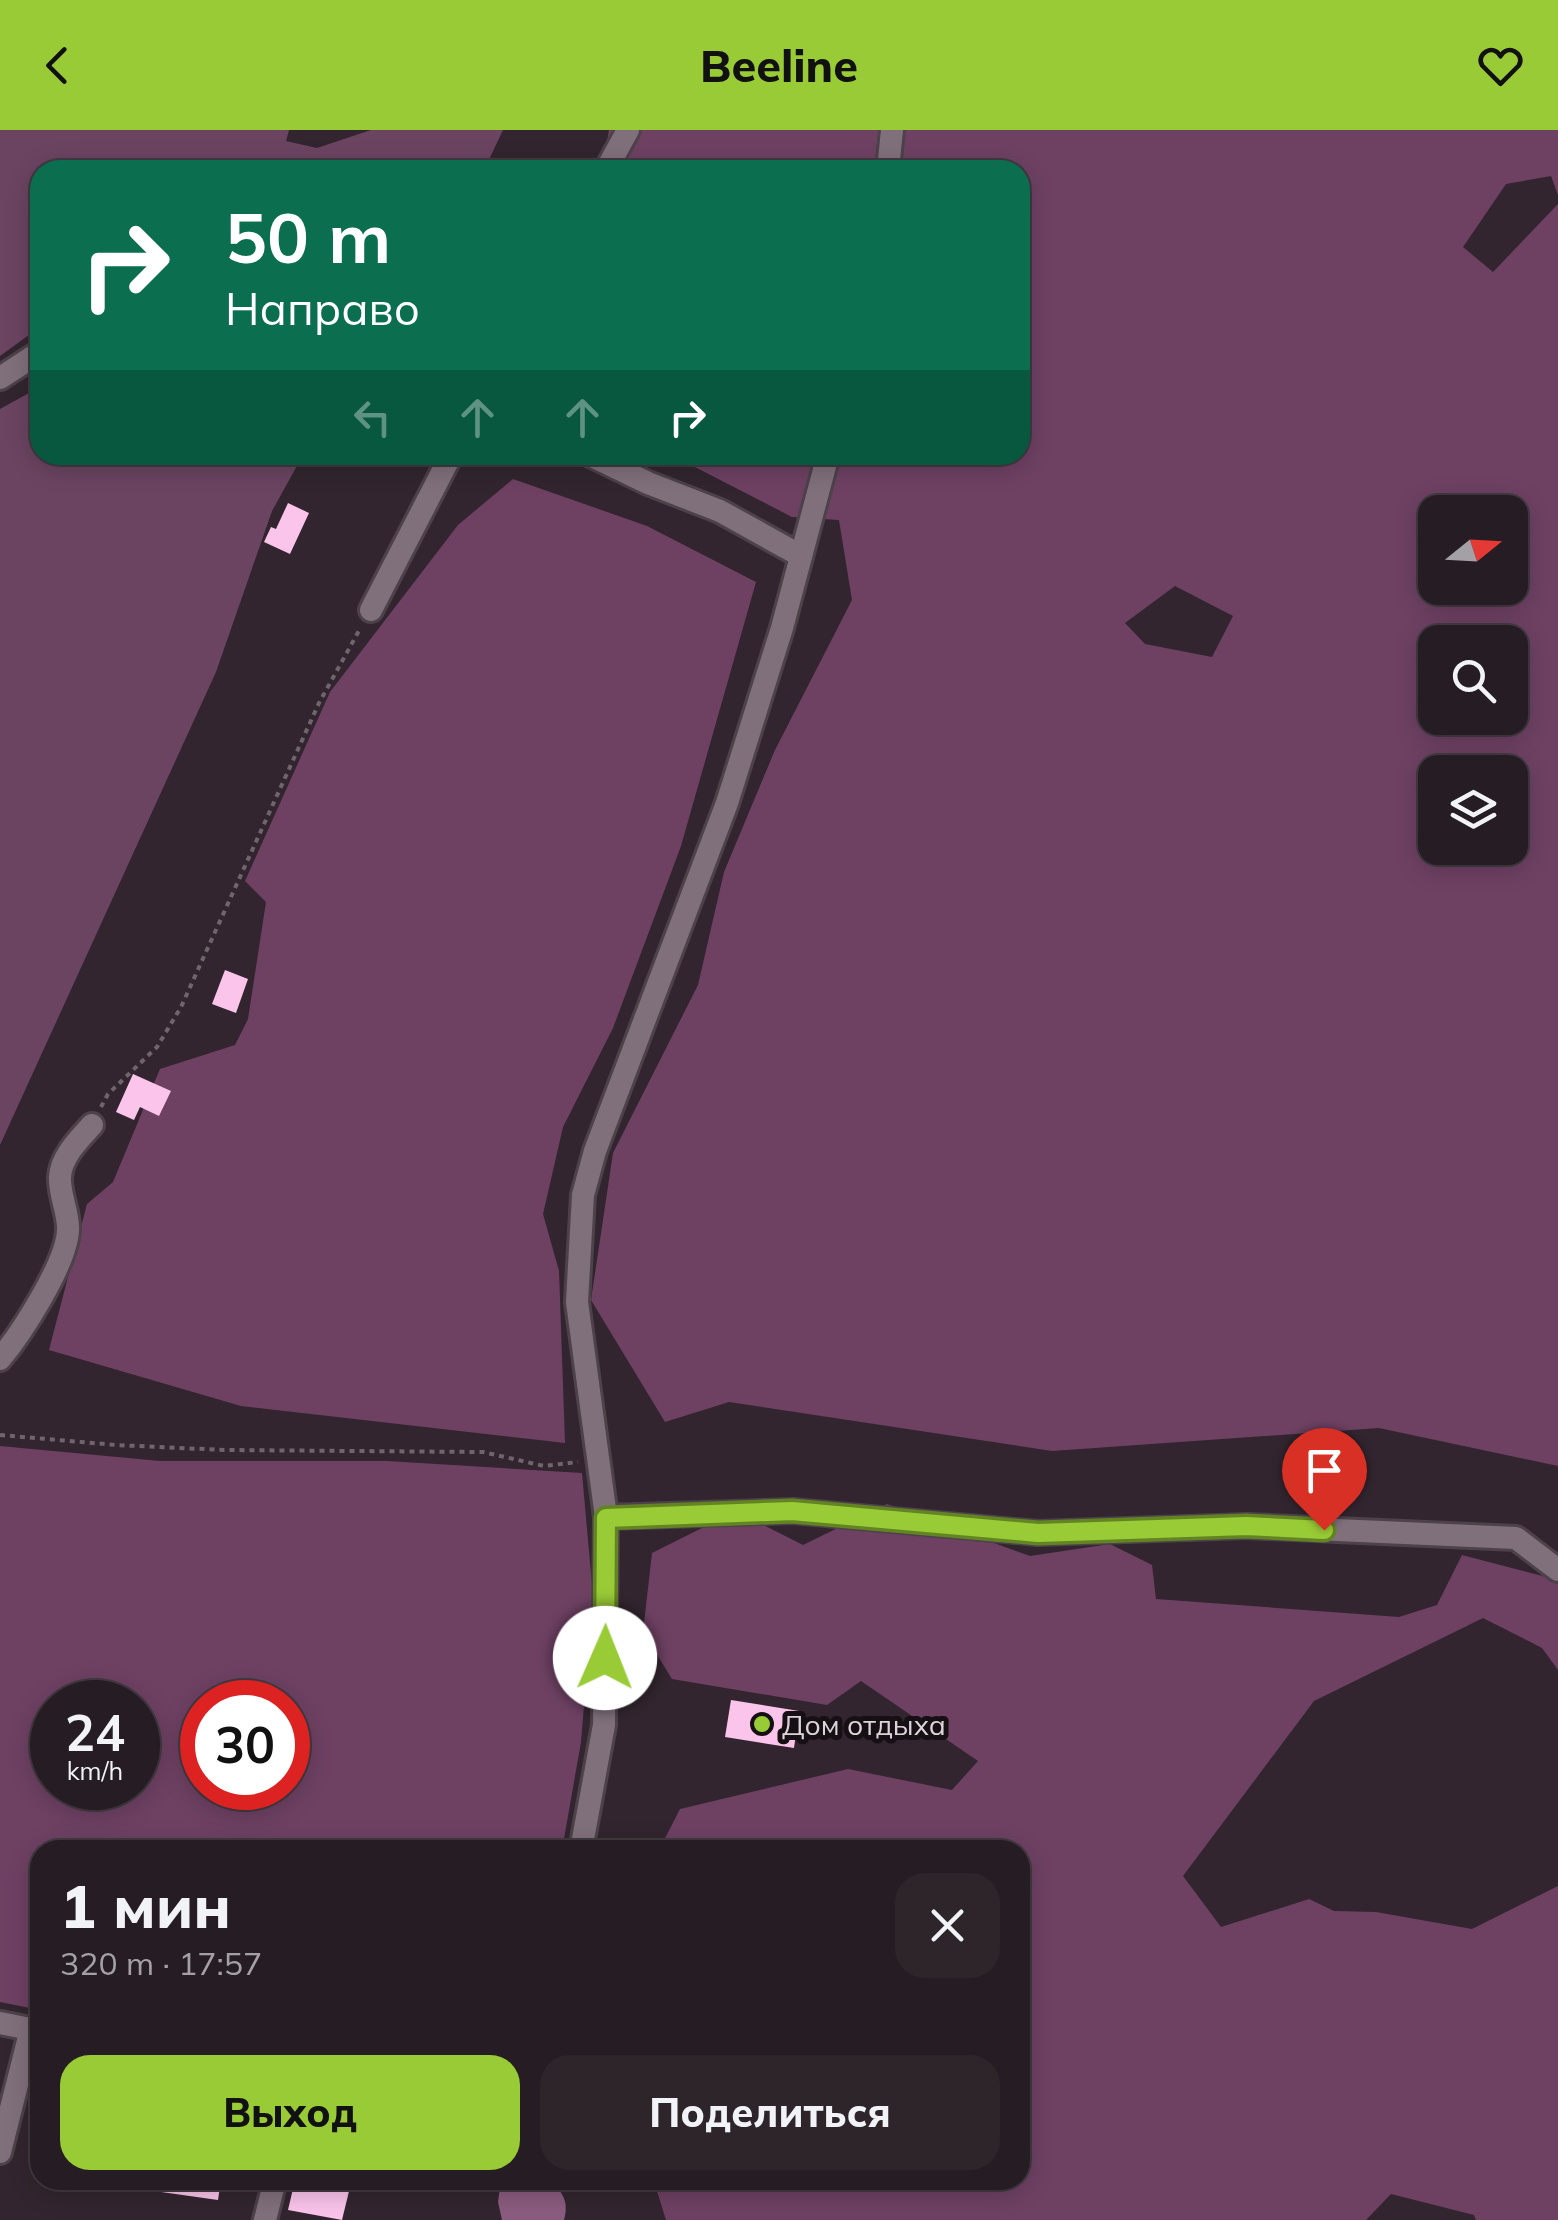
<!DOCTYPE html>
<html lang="ru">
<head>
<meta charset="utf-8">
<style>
	body { margin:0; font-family:Mulish,sans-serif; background:#2e252b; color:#f1f3f6; height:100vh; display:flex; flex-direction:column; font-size:38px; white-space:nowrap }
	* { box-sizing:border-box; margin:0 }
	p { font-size:32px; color:#a4a1a6 }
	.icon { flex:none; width:55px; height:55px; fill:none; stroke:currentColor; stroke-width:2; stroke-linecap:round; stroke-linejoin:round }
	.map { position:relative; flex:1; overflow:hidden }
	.panel { position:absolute; left:30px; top:1710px; width:1000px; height:350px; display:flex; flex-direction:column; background:#261c23; border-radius:30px; box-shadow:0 5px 25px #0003,0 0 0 2px #423a41 }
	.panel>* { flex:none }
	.hud { position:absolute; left:30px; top:30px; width:1000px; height:305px; border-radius:30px; box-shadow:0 5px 25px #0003,0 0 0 2px #423a41; background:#0b6e4f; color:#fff; overflow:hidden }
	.needle { width:65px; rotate:72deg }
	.tools { position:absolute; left:1418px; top:365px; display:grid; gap:20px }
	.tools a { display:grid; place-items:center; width:110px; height:110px; border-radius:20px; background:#261c23; box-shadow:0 5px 25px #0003,0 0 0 2px #423a41; font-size:50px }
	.speed { position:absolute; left:30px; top:1550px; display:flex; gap:20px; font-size:50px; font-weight:700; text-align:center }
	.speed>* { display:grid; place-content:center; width:130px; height:130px; border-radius:50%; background:#261c23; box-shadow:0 5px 25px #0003,0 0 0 2px #423a41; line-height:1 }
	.speed small { font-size:25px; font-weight:400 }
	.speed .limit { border:15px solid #d22; background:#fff; color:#111 }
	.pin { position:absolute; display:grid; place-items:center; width:85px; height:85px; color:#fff; margin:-102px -42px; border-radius:50% 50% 50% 0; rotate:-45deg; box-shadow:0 0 10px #0007 }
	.pin .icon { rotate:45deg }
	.me { position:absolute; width:110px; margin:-55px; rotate:1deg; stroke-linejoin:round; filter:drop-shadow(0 0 8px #0008) }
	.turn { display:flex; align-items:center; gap:35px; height:210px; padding:0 30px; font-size:45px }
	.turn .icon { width:130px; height:130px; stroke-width:2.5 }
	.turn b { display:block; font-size:70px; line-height:85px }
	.lanes { display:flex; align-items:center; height:95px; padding:0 30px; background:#0003; justify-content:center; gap:50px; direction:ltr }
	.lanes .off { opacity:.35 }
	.round { display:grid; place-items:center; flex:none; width:105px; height:105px; border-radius:30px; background:#2e252b }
	.overview { display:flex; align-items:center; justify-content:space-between; height:170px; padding:0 30px }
	h1 { font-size:60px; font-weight:800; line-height:75px }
	.cta { display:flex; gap:20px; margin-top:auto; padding:20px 30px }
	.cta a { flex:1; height:115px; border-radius:30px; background:#99cb36; color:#111; font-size:40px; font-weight:800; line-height:115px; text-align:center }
	.cta a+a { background:#2e252b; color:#f1f3f6 }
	header { display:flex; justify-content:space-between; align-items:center; height:130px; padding:0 30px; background:#99cb36; color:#111; font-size:45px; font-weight:800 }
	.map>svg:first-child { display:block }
	.green { fill:#6b4461 }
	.forest { fill:#6e4163; fill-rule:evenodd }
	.water { fill:#8b5c7f }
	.building { fill:#fac4eb }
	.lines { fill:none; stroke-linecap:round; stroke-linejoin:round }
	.minor-casing { stroke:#4d414a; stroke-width:28 }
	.path { stroke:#70656d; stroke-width:4; stroke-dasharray:5 5; stroke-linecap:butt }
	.minor { stroke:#80707c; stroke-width:22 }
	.route-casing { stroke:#638423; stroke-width:25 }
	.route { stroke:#99cb36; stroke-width:18 }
	.poi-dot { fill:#99cb36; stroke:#161015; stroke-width:4 }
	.labels { text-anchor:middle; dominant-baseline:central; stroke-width:10; stroke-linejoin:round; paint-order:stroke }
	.poi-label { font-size:28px; fill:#ddd4da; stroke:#161015; text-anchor:start }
</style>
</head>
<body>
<header><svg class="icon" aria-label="back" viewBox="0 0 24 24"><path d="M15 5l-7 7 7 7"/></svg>Beeline<svg class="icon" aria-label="heart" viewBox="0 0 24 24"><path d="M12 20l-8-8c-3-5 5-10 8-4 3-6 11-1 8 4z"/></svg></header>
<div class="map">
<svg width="1558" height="2090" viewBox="0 0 1558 2090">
	<rect width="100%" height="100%" fill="#32252f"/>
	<!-- green -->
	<g class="green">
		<polygon points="0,0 289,0 286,11 317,18 371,0 503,0 484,40 40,40 40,197 0,226"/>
		<polygon points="40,257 40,325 303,325 272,381 216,542 0,1015 0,279"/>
	</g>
	<!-- forest -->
	<g class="forest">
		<path d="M609 0H1558V65L1551 46 1506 54 1463 117 1493 142 1558 74V1336L1379 1298 1052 1321 729 1272 665 1292 591 1170 613 1023 698 855 724 742 775 620 852 470 839 390 792 387 689 334 650 332 620 325H1020V40H602ZM1435 382H1510V458H1435ZM1175 456 1233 486 1212 527 1145 514 1125 493ZM1435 512H1510V588H1435ZM1435 642H1510V718H1435Z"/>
		<polygon points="513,349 647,396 756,452 681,716 613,898 563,997 543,1084 559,1141 565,1313 241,1276 49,1220 87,1074 113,1052 160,939 235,915 248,889 266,772 245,751 330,562 458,395"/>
		<path d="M0 1316 160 1331H387L582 1343 593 1466 581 1612 562 1720H40V1880L0 1872ZM52 1572H138V1658H52ZM202 1572H288V1658H202Z"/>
		<polygon points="887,1374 1030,1426 1110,1414 1152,1435 1156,1469 1399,1487 1437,1475 1462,1425 1558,1450 1558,1540 1542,1518 1483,1488 1314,1571 1183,1746 1221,1797 1309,1769 1334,1781 1376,1782 1472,1799 1558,1756 1558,2090 1476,2090 1474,2085 1391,2064 1366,2090 666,2090 656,2058 660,2050 1020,2050 1020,1720 659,1720 680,1679 848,1639 952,1660 978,1631 861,1551 827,1575 672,1549 643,1502 652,1423 736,1381 803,1415"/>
	</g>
	<!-- water -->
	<path class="water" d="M501 2050H550C563 2063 569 2071 564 2090H502L498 2072Z"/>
	<!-- building -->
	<g class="building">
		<polygon points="288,373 309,383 290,424 264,412 271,397 276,399"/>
		<polygon points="225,840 248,849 236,883 212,874"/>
		<polygon points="133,944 171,961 159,986 140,977 134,990 116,982"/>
		<polygon points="731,1570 799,1581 794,1618 725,1607"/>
		<polygon points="141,2050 221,2050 218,2070 140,2059"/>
		<polygon points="295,2050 351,2053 342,2090 288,2080"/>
	</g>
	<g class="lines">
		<!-- minor casing -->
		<g class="minor-casing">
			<g id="minor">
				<polyline points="606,40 628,0"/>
				<polyline points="888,40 892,0"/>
				<polyline points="0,248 40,222"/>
				<polyline points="590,325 648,353 720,381 801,426"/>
				<polyline points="371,480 451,325"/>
				<path d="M0 1229C21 1204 67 1133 68 1100 69 1083 59 1065 60 1047 61 1027 79 1009 92 995"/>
				<polyline points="606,1387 793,1381 1038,1403 1247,1396 1516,1408 1558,1440"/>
				<polyline points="581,1720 604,1595 606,1387 577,1172 583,1065 595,1021 727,673 782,498 828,325"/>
				<polyline points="0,1893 40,1901"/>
				<polyline points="0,2022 31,1899"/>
				<polyline points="265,2090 275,2050"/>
			</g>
		</g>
		<!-- path -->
		<g class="path">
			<polyline points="101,977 108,964 157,917 181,877 319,573 361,497"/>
			<polyline points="0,1305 116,1315 224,1320 483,1322 544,1336 578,1332"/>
		</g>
		<!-- minor -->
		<use href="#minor" class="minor"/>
	</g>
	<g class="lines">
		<!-- route casing -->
		<g class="route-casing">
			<polyline id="route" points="605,1528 606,1388 792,1381 1038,1403 1246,1396 1324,1400"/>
		</g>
		<!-- route -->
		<use href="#route" class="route"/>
	</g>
	<!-- markers -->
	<circle class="poi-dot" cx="762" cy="1594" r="10"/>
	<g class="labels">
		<!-- poi labels -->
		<g class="poi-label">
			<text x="782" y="1594">Дом отдыха</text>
		</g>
	</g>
</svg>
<div class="tools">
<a><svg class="needle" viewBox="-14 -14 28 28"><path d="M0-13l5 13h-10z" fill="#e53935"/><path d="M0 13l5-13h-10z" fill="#a4a1a6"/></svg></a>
<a><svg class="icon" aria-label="search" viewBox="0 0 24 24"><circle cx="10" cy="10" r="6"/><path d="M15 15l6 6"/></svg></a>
<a><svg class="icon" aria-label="layers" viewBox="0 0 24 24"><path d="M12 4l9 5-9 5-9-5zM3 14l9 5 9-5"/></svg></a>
</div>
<div class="speed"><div>24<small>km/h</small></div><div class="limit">30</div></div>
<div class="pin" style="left:1324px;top:1400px;background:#d93025"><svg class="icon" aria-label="arrive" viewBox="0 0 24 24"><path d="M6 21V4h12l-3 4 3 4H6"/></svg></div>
<svg class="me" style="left:605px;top:1528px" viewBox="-20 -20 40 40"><circle r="19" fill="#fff"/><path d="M0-13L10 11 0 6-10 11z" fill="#99cb36"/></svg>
<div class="hud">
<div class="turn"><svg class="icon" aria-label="right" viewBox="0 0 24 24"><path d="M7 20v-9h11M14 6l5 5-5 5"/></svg><div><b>50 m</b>Направо</div></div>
<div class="lanes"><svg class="icon off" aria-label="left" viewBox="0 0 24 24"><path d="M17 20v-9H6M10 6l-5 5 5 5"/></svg><svg class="icon off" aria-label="ahead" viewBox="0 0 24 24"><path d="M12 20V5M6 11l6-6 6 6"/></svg><svg class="icon off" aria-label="ahead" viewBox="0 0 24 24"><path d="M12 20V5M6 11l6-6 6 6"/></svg><svg class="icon" aria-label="right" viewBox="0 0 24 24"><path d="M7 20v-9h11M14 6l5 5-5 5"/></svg></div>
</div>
<section class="panel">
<div class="overview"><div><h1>1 мин</h1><p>320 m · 17:57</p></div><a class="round"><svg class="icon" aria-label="close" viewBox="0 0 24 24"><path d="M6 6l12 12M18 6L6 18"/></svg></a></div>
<div class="cta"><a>Выход</a><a>Поделиться</a></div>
</section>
</div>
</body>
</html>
